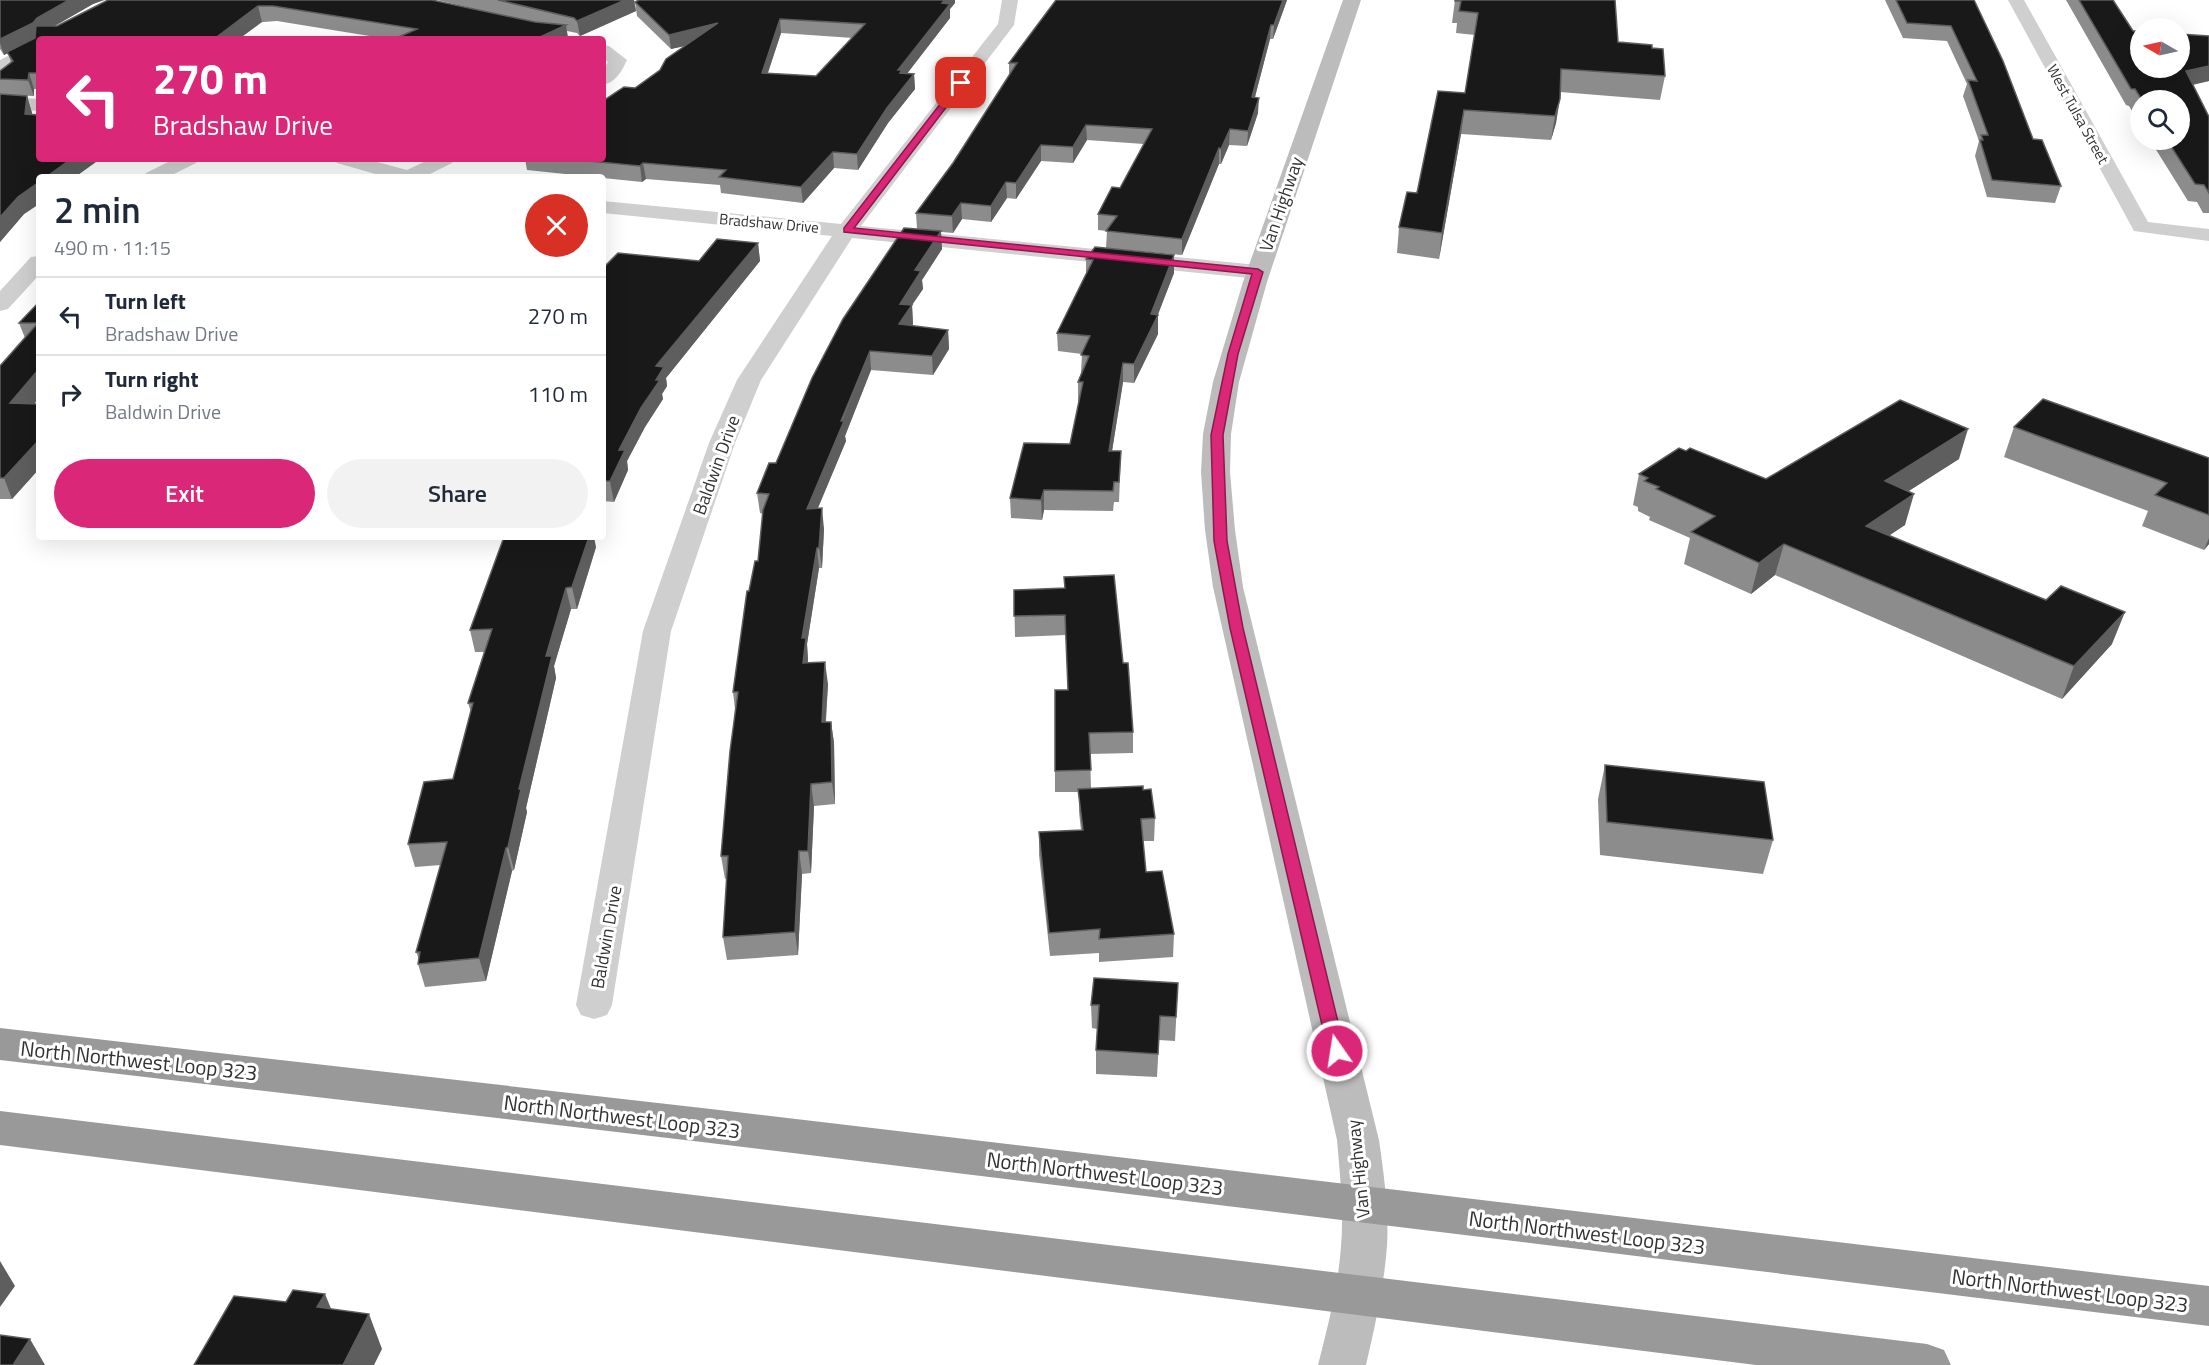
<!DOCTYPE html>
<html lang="en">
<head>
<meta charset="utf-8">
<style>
	body { margin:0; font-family:"Titillium Web",sans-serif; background:#f2f2f3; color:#1f2937; height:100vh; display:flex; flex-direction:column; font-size:22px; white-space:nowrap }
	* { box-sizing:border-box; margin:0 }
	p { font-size:20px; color:#747a83 }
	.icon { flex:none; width:33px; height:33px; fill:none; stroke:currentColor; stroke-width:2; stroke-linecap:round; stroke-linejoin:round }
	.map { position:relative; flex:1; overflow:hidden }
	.details { position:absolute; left:36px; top:174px; width:570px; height:366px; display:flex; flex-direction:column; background:#fff; border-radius:6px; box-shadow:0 6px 24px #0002 }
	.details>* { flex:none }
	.banner { position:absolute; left:36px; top:36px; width:570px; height:126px; border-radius:6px; box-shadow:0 6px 24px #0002; background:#db2777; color:#fff; overflow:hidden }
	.needle { width:39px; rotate:279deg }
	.buttons { position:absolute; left:2130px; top:18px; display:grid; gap:12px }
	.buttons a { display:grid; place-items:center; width:60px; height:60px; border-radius:50%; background:#fff; box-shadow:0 6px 24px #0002; font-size:30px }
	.pin { position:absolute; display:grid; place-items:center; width:51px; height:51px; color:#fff; margin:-26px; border-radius:12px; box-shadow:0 3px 9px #0006 }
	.me { position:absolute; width:66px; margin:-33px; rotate:347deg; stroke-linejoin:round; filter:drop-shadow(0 0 4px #0008) }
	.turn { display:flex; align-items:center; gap:21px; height:126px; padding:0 18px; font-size:27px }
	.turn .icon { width:78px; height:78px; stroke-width:2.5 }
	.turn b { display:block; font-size:42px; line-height:51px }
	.round { display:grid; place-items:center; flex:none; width:63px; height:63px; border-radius:32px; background:#f2f2f3 }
	.overview { display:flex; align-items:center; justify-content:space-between; height:102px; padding:0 18px }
	h1 { font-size:36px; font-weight:600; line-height:45px }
	.primary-button { display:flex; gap:12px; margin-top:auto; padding:12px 18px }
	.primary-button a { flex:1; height:69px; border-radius:36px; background:#db2777; color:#fff; font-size:24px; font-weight:600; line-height:69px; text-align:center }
	.primary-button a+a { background:#f2f2f3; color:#1f2937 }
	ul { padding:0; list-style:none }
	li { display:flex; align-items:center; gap:18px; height:78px; padding:0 18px; border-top:2px solid #e0e1e3 }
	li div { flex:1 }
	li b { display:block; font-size:22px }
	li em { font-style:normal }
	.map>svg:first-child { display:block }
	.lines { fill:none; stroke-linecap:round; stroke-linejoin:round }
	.street { fill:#cfcfcf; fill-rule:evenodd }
	.secondary { fill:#bcbcbc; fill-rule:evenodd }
	.highway { fill:#999; fill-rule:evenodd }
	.wall { fill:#8c8c8c; fill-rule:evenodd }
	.shaded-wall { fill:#5e5e5e }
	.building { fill:#191919; stroke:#5e5e5e; stroke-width:1.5; fill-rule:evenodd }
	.route { fill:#db2777; stroke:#8e194d; stroke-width:1.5 }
	.labels { text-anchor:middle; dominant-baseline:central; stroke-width:6; stroke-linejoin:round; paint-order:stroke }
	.far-street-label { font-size:15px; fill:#323232; stroke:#fff }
	.street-label { font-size:18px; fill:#323232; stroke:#fff }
	.near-street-label { font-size:21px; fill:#323232; stroke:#fff }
</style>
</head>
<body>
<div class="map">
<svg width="2209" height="1365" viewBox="0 0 2209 1365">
	<rect width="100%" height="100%" fill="#fff"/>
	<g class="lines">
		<!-- street -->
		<g class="street">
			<polygon points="1002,0 1018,0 1014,25 861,226 1258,265 1266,267 1269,272 1266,277 1258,279 852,238 761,380 735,443 671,631 612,1005 607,1015 594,1019 581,1015 576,1005 643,631 709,443 737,380 832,236 603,213 603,201 841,224 998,24"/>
			<polygon points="2008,0 2024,0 2148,222 2209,229 2209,241 2134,231"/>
			<polygon points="39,40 39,52 0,72 0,60"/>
			<path d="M603 45 609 46 627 60C622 71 616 82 603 85V70L608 62 603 58Z"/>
			<polygon points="0,96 39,99 39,111 0,108"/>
			<polygon points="174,159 199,159 196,163 168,177 143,177 146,173"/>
			<polygon points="334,159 366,159 407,170 430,159 455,159 452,163 424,177 386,177 337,163"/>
			<polygon points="39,256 39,275 8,309 0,311 0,291 31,257"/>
		</g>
		<!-- secondary -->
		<path class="secondary" d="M1343 0H1361L1267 282 1239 382 1231 434 1230 472 1235 530 1243 587 1379 1140C1384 1175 1389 1211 1387 1246 1384 1286 1375 1326 1366 1365H1318C1328 1326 1338 1287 1341 1247 1344 1211 1340 1175 1337 1140L1213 587 1205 530 1201 472 1203 434 1213 382 1243 282Z"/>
		<!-- highway -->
		<g class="highway">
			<polygon points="0,1028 702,1108 2209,1286 2209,1326 702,1142 0,1060"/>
			<polygon points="0,1111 1927,1344 1944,1350 1951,1365 1756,1365 0,1145"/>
		</g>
	</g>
	<!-- wall -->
	<g class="wall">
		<polygon points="0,0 104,0 93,4 55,26 57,26 108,0 492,13 437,0 634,0 636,11 580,36 577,33 567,31 568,39 388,39 277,21 39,39 39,89 34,89 34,96 12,95 27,96 32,113 39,159 100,159 75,177 39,177 39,204 24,214 0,242 0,71 11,63 8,53 4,55 0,49"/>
		<polygon points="1287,0 1273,39 1270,39 1255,97 1258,113 1247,146 1229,145 1221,164 1219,164 1182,255 1106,248 1107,231 1098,230 1098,214 1120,188 1144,144 1087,140 1073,163 1041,161 1016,199 1007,198 991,222 962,219 953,233 941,232 942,249 922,280 923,289 912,305 913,324 912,326 948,330 949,349 933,375 871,370 845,436 846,441 818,508 824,529 822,568 819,568 807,644 808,663 828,684 826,722 831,722 834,743 835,804 814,806 811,873 802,874 798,955 727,960 723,937 727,878 725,879 721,856 735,709 733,692 749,591 758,561 763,514 760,513 757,493 917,229 916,213 953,163 1009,76 1009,63"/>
		<polygon points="1455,0 1618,42 1652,48 1665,76 1660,100 1560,92 1556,123 1551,140 1461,134 1439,259 1397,253 1399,227 1465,93 1475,35 1456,33 1457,23 1452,23"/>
		<polygon points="1885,0 1974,0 2033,139 2061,186 2055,203 1987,197 1975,156 1979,141 1963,96 1967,84 1947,41 1903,38"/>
		<polygon points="2066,0 2113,0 2133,31 2209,36 2209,81 2193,85 2209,117 2209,213 2203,213 2197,202 2188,201 2150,140 2180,140 2180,100 2140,100 2140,124 2129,106 2126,105"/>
		<path d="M635 2 955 3 950 9V18L907 73 914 74 915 89 888 123 858 170 834 168 803 203 721 193 720 185 646 179 642 182 603 178V177H594L527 170 525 159H603L635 88 660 70 685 46 671 49 637 16ZM781 33 853 38 816 76 768 73Z"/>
		<polygon points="758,243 760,261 666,378 667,386 662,394 663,399 645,427 627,461 628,470 614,502 603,501 603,268 699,261"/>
		<polygon points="1174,255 1174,273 1157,315 1158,315 1158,334 1134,383 1123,382 1112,451 1121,451 1119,502 1114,502 1113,511 1044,510 1042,520 1011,518 1010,498 1070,444 1079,401 1078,401 1078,382 1081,373 1082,354 1058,351 1057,333 1086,274 1086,259"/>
		<polygon points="39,302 39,398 34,404 39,404 39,469 12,499 0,499 0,366 25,338 19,323"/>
		<polygon points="2014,427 2209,458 2209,544 2204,550 2142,526 2148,511 2004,457"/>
		<polygon points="1959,459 1908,491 1905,525 1889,535 2112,644 2062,699 1775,575 1751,594 1684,564 1690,538 1649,520 1650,517 1638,511 1638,507 1633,505 1639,474 1766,479"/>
		<polygon points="596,547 577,609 571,609 554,666 556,678 526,808 527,812 514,870 512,871 486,981 425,987 418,964 419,959 416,952 441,865 415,867 408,844 453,779 471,712 468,703 484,652 475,652 470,630"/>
		<polygon points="1064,577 1123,663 1133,732 1133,753 1090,754 1091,788 1143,790 1155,818 1154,841 1143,841 1146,872 1174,934 1173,957 1099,962 1099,953 1050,956 1039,855 1039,832 1081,830 1079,812 1079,792 1055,792 1055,690 1068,690 1066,635 1015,637 1014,590 1064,588"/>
		<polygon points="1605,765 1773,840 1763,874 1600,855 1598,799"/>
		<polygon points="1178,983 1175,1041 1159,1040 1157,1077 1096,1074 1096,1050 1097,1029 1092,1028 1091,1005"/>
	</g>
	<!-- shaded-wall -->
	<g class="shaded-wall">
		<polygon points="69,0 104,0 93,4 42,33 38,38 4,55 0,43 0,39"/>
		<polygon points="625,0 634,0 636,11 580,36 577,21"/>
		<polygon points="945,0 955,0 955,3 950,9 950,18 903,79 898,70"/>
		<polygon points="1283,0 1287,0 1273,39 1274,25"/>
		<polygon points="258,6 262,22 239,39 214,39"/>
		<polygon points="780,19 781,33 763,87 762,73"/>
		<polygon points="718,23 720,38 671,49 669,35"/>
		<polygon points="566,25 568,39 542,39 542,36"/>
		<polygon points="1271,25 1270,39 1251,112 1252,97"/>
		<polygon points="2209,66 2209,81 2180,87 2186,71"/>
		<polygon points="29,73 34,89 34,96 28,80"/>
		<polygon points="914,74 915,89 888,123 858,170 857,154 887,108"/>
		<polygon points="27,96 32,113 31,130 25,114"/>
		<polygon points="1259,98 1258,113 1247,146 1248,131"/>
		<polygon points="1560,99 1556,123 1551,140 1555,116"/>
		<polygon points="1464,110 1461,134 1439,259 1442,233"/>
		<polygon points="1086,125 1087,140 1073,163 1073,147"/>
		<polygon points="1230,129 1229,145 1221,164 1221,149"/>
		<polygon points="1041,145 1041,161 1016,199 1016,183"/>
		<polygon points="1219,148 1219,164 1182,255 1182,239"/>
		<polygon points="833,152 834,168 803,203 801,187"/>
		<polygon points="71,159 100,159 75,177 46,177"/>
		<polygon points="643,163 646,179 642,182 640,166"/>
		<polygon points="39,182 39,204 24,214 0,242 0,217 18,197"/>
		<polygon points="1006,182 1007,198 991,222 991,206"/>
		<polygon points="961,203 962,219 953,233 952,216"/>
		<polygon points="941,231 942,249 922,280 923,289 912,305 913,324 901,343 899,324 900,304 915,270"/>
		<polygon points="758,243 760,261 666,378 667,386 662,394 663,399 645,427 627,461 628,470 614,502 610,481 619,450 656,366"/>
		<polygon points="1174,255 1174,273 1154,325 1158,315 1158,334 1134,383 1134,364 1151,314"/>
		<polygon points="948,330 949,349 933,375 932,356"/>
		<polygon points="870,351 871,370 845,436 846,441 809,529 807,509"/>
		<polygon points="1123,363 1123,382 1109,470 1109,451"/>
		<polygon points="39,369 39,398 18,423 10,403"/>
		<polygon points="1968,429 1959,459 1876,512 1885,481"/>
		<polygon points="39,440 39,469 12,499 4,478"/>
		<polygon points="1044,490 1044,510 1042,520 1041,500"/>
		<polygon points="1914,494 1905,525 1857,557 1866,526"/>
		<polygon points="822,508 824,529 822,568 819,548"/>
		<polygon points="589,537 594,537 596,547 577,609 572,587"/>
		<polygon points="2209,538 2209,544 2204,550"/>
		<polygon points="1784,544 1775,575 1751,594 1759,563"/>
		<polygon points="817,548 819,568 807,644 808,659 806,685 802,638"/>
		<polygon points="566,588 571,609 554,666 556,678 526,808 527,812 514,870 508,847 519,789 546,656"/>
		<polygon points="2125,612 2112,644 2062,699 2074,666"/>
		<polygon points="825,662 828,684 824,744 822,722"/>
		<polygon points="831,722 834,743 835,804 832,782"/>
		<polygon points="811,784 814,806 811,873 808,851"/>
		<polygon points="506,848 512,871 486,981 479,958"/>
		<polygon points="799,851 802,874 798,955 795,932"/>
		<polygon points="0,1261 15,1286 0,1307"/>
		<polygon points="325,1294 339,1328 317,1307"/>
		<polygon points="369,1314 382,1349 374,1365 343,1365"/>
		<polygon points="30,1339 45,1365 13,1365"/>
	</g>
	<!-- building -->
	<g class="building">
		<polygon points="0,0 69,0 37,18 33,23 0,39"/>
		<polygon points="108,0 432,0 535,22 566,25 542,36 545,38 542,39 394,39 417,29 273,6 258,6 214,39 39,39 39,73 29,73 28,80 0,79 0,71 13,61 7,52 35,38 36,26 57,26"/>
		<polygon points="498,0 625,0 577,21 574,18"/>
		<path d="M639 0H945L942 3 950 4 898 70H902L900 73 914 74 887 108 857 154 833 152 801 187 719 177 726 170 643 163 640 166 569 159H603V101L624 87 635 88 660 70 666 59 718 23 669 35 635 2ZM780 19 865 24 816 76 762 73Z"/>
		<polygon points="1056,0 1283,0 1274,25 1271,25 1252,97 1259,98 1248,131 1230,129 1221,149 1219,148 1182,239 1106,231 1117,216 1098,214 1112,187 1120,188 1152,129 1086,125 1073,147 1041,145 1016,183 1006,182 991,206 961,203 952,216 916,213 953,163 1017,63 1009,63"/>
		<polygon points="1455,0 1615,0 1618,42 1652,45 1652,48 1663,49 1665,76 1561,69 1560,99 1555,116 1464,110 1442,233 1399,227 1407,192 1417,193 1438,91 1465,93 1478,13 1459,11 1461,1 1455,1"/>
		<polygon points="1896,0 1974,0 2003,61 2033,139 2042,140 2061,186 1992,180 1980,140 1983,140 1981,135 1988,135 1968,80 1977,81 1951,26 1907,23"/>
		<polygon points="2079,0 2113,0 2133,31 2140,31 2140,68 2180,68 2180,34 2209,36 2209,66 2186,71 2209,117 2209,193 2204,185 2195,184 2167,140 2180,140 2180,100 2142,100 2135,89 2131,89"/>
		<polygon points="0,94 27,96 25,114 39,115 39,159 71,159 46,177 39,177 39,182 18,197 0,217"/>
		<polygon points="904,228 941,231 915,270 921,271 900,304 912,305 899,324 948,330 932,356 870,351 841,421 844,421 807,509 822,508 819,548 817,548 802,638 806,638 803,663 825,662 822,722 831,722 832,782 811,784 808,851 799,851 795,932 723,937 728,856 721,856 730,751 738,692 733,692 747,591 749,591 755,561 758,561 763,510 769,494 757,493 769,463 776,463 812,378 843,319"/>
		<polygon points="717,239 758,243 656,366 664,367 656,380 660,380 641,408 619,450 625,450 610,481 603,481 603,268 618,253 699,261"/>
		<polygon points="1095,247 1174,255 1151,314 1158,315 1134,364 1123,363 1109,451 1121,451 1119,482 1114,482 1113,491 1044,490 1041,500 1010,498 1024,443 1070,444 1083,382 1078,382 1089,356 1081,355 1090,336 1057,333 1093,260 1086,259"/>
		<polygon points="39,302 39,369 10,403 39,404 39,440 4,478 0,478 0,366 38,323 19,323"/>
		<polygon points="2043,399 2209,458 2209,515 2155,495 2167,483 2014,427"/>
		<polygon points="1900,400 1968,429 1885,481 1914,494 1866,526 2046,600 2061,586 2125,612 2074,666 1784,544 1759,563 1691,532 1715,516 1656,489 1659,487 1644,481 1648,478 1639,474 1679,448 1686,451 1690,448 1766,479"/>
		<polygon points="504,537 589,537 572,587 566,588 546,656 552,656 519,789 521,789 508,847 506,848 479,958 418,964 420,952 416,952 447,842 408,844 424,782 453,779 473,703 468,703 492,629 470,630"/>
		<polygon points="1114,575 1123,663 1128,663 1133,732 1089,733 1091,770 1055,771 1055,690 1068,690 1065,615 1014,616 1014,590 1065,588 1064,577"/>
		<polygon points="1605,765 1764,782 1773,840 1607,822"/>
		<polygon points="1143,786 1143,790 1151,789 1155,818 1141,819 1146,872 1162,871 1174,934 1099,939 1100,929 1049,933 1039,832 1083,830 1078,789"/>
		<polygon points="1094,978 1178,983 1176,1017 1160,1016 1158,1054 1096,1050 1099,1005 1091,1005"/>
		<polygon points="293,1290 325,1294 317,1307 369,1314 343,1365 194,1365 234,1296 286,1302"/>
		<polygon points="0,1335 30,1339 13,1365 0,1365"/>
	</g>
	<!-- route -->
	<polygon class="route" points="961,80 964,81 964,84 854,228 1258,269 1263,272 1238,354 1223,435 1227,541 1243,628 1345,1051 1343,1056 1337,1058 1331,1056 1328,1051 1230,628 1214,541 1211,435 1228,354 1252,274 844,232 844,228 958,81"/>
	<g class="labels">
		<!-- far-street labels -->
		<g class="far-street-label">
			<text transform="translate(2078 114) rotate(61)">West Tulsa Street</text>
			<text transform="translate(769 223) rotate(5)">Bradshaw Drive</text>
		</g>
		<!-- street labels -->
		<g class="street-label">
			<text transform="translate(1281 204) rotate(-71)">Van Highway</text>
			<text transform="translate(716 465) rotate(-70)">Baldwin Drive</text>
			<text transform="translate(606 937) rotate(-80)">Baldwin Drive</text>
			<text transform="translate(1358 1169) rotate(-96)">Van Highway</text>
		</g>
		<!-- near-street labels -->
		<g class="near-street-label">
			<text transform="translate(139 1060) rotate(6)">North Northwest Loop 323</text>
			<text transform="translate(622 1116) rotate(7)">North Northwest Loop 323</text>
			<text transform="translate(1105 1173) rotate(7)">North Northwest Loop 323</text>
			<text transform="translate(1587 1232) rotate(7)">North Northwest Loop 323</text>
			<text transform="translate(2070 1290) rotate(7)">North Northwest Loop 323</text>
		</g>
	</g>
</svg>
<div class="buttons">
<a><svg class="needle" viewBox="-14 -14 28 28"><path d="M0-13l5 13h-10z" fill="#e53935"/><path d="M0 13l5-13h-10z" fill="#747a83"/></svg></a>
<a><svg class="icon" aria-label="search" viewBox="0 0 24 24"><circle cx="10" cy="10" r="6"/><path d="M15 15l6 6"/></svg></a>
</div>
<div class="pin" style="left:961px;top:83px;background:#d93025"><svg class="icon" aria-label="arrive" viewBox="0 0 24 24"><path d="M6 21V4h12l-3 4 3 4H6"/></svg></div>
<svg class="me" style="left:1337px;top:1051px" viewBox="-20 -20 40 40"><circle r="17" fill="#db2777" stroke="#fff" stroke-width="3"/><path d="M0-11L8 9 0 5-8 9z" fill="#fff"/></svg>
<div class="banner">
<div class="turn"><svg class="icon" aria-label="left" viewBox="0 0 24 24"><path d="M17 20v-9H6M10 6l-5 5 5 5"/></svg><div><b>270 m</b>Bradshaw Drive</div></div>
</div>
<section class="details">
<div class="overview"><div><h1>2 min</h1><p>490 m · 11:15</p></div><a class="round" style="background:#d93025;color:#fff"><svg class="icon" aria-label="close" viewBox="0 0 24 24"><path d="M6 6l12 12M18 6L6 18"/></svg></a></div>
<ul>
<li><svg class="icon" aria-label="left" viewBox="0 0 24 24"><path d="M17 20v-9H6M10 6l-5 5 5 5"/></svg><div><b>Turn left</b><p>Bradshaw Drive</p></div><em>270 m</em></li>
<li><svg class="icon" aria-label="right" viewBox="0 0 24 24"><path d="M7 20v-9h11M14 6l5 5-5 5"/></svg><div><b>Turn right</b><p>Baldwin Drive</p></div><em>110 m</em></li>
</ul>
<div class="primary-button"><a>Exit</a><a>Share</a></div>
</section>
</div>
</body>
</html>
